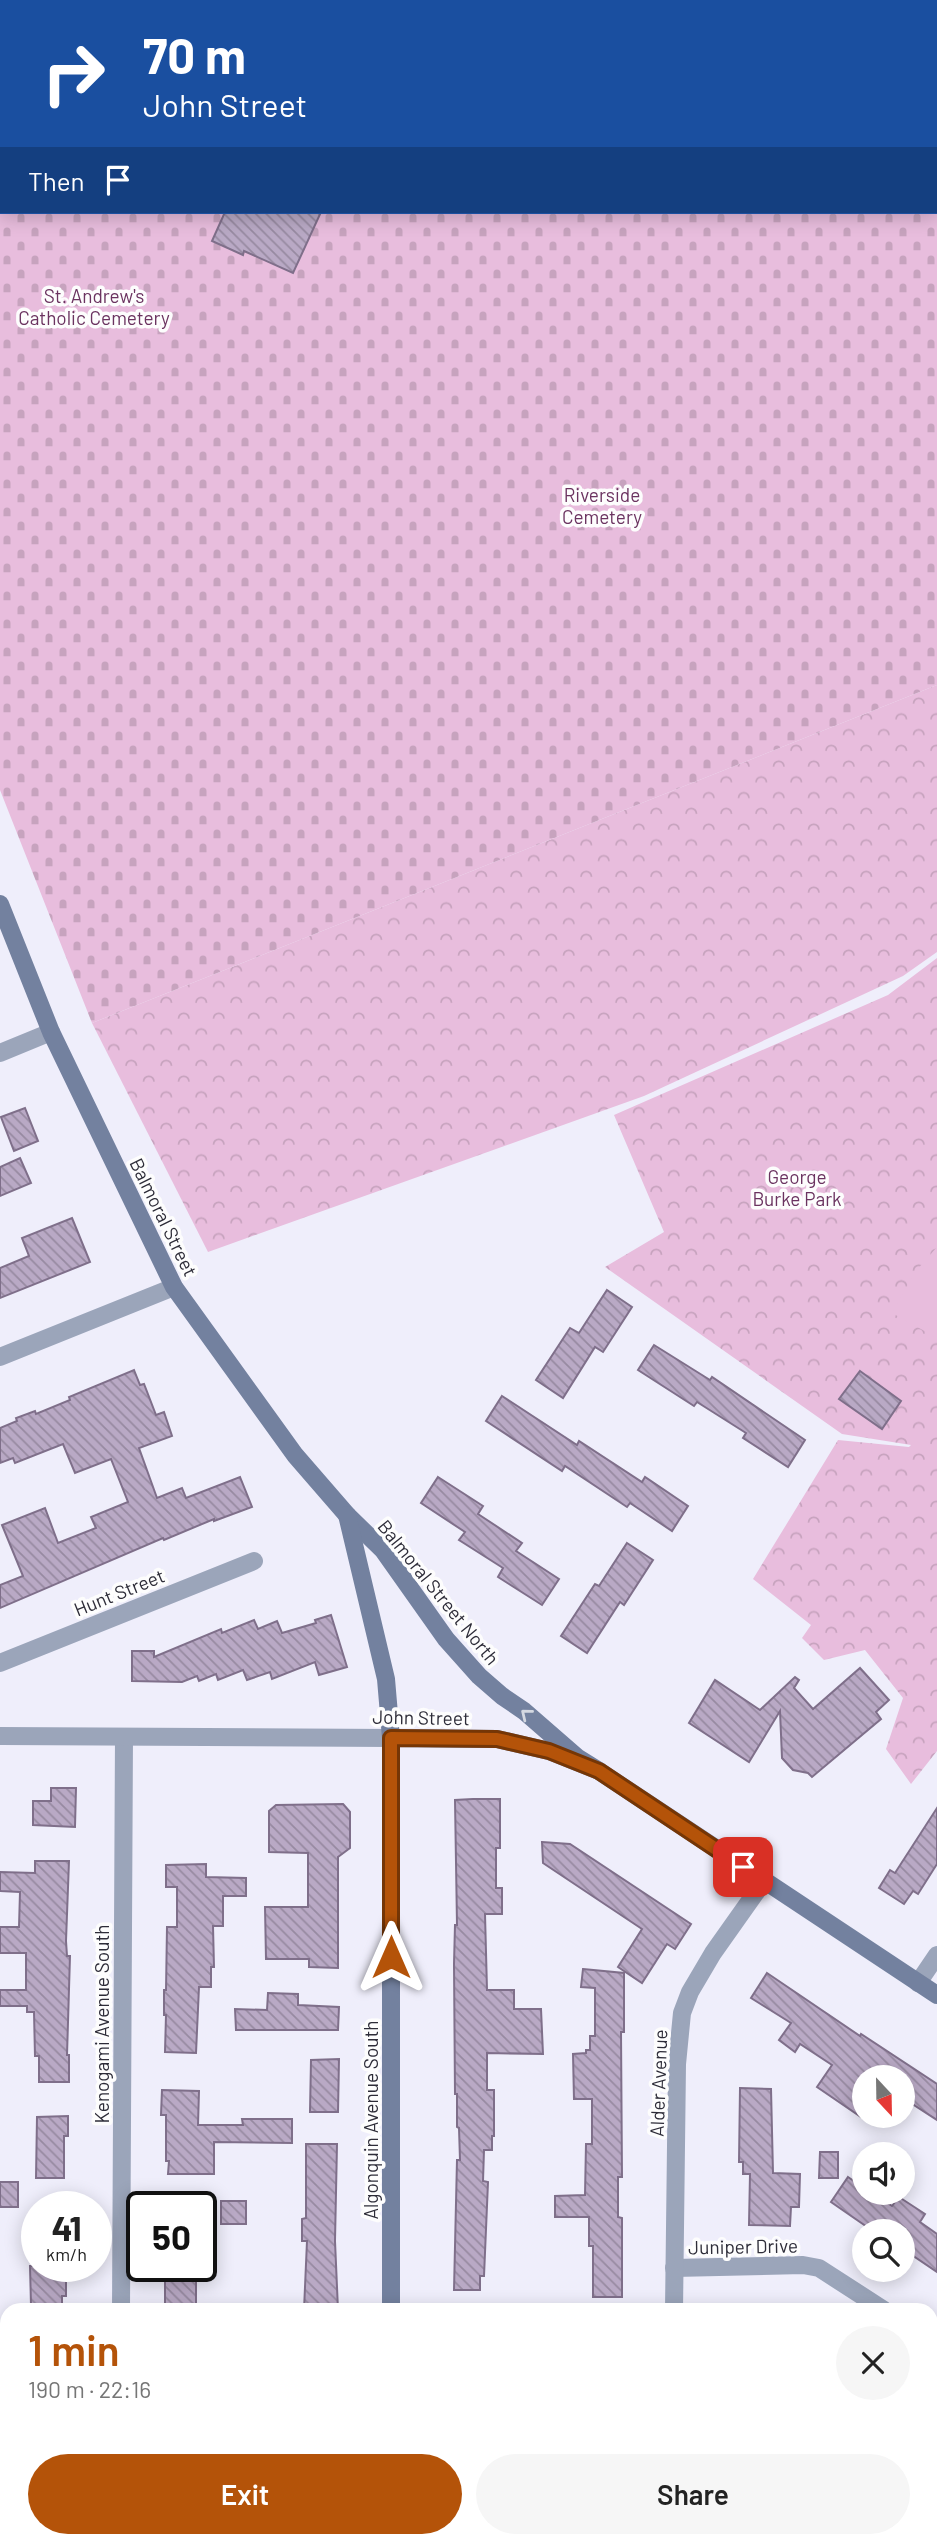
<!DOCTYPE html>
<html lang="en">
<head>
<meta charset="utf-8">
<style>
	body { margin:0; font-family:Barlow,sans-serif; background:#f6f6f6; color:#222; height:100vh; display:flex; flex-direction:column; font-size:26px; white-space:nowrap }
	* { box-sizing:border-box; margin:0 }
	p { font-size:23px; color:#767676 }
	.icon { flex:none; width:38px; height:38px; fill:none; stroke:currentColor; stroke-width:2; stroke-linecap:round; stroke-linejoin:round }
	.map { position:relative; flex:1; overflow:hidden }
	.details { position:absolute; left:0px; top:2303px; width:938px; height:245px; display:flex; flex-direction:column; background:#fff; border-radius:21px 21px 0 0; box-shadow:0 4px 18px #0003 }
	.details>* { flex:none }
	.hud { position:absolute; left:0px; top:0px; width:938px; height:214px; box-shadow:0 4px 18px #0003; background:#1a4fa0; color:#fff; overflow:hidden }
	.needle { width:46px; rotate:158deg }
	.buttons { position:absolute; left:852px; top:2065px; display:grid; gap:14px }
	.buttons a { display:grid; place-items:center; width:63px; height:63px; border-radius:50%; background:#fff; box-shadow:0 4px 18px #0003; font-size:35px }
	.speed { position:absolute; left:21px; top:2191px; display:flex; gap:14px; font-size:35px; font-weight:700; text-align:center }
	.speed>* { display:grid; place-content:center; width:91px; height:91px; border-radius:50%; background:#fff; box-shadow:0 4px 18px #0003; line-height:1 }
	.speed small { font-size:18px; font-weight:400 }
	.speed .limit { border:4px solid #111; border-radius:10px; background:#fff; color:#111 }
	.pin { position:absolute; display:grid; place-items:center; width:60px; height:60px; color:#fff; margin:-30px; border-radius:14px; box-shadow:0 4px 10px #0006 }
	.me { position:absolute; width:77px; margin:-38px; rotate:0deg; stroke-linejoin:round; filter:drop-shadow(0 0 5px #0008) }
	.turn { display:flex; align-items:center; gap:24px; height:147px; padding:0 28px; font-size:32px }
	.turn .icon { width:91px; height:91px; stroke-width:2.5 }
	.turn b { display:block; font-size:49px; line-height:60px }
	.then { display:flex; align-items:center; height:66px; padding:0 28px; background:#0003; gap:14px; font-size:26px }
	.round { display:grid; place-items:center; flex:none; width:74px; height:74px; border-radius:37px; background:#f6f6f6 }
	.headline { display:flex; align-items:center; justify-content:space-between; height:119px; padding:0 28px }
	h1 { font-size:42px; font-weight:600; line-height:52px; color:#b45309 }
	.cta { display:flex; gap:14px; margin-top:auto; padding:14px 28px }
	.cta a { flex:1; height:80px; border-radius:42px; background:#b45309; color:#fff; font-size:28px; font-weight:600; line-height:80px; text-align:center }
	.cta a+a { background:#f6f6f6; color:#222 }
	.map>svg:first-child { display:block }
	.forest { fill:url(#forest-crowns) }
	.cemetery { fill:url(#cemetery-stones); fill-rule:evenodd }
	.pitch { fill:#e8bddd }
	.building { fill:url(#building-back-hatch); stroke:#7f6f8a; stroke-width:2 }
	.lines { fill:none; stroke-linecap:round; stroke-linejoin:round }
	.minor { stroke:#9ba5ba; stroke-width:18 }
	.tertiary { stroke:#9ba5ba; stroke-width:18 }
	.secondary { stroke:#73819f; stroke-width:18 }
	.oneway { stroke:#d4d8e1 }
	.route-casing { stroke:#753606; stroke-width:18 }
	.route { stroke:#b45309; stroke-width:12 }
	.labels { text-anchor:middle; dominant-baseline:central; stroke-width:7; stroke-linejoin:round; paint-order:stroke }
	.park-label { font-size:19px; fill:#6b3360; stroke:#fdfdfd }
	.street-label { font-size:19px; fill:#2d2c38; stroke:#fdfdfd }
</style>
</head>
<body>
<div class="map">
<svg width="937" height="2548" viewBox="0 0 937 2548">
	<defs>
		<pattern id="forest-crowns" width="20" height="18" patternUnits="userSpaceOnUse" patternTransform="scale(1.75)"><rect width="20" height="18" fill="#e8bddd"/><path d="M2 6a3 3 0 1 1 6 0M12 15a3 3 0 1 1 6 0" fill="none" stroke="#c7a3be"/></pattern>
		<pattern id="cemetery-stones" width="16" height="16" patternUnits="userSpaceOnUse" patternTransform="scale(1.75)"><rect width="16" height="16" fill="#e8bddd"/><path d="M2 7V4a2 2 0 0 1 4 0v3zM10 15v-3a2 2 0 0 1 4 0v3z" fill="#c7a3be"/></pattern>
		<pattern id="building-back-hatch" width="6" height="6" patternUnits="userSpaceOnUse" patternTransform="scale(1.75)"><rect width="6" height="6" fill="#b9a9c5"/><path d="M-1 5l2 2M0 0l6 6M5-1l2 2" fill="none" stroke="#978aa1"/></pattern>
	</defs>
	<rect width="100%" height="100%" fill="#efeefb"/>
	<!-- forest -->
	<g class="forest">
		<polygon points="937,685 937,952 903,976 644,1096 208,1252 92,1023"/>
		<polygon points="937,958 937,1751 911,1784 886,1749 903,1698 865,1650 824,1660 802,1638 811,1625 753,1579 838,1440 909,1447 911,1445 842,1434 605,1267 664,1232 614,1115 888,995"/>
	</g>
	<!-- cemetery -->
	<path class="cemetery" d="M0 0H937V685L92 1023 0 790ZM2 2H936V212H2Z"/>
	<!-- pitch -->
	<polygon class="pitch" points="937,1247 937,1338 892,1313 915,1272"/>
	<!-- building -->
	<g class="building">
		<polygon points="225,212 321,212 293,273 244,251 243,255 212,241"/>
		<polygon points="25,1108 38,1141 14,1151 1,1117"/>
		<polygon points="20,1158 31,1183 0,1196 0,1167"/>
		<polygon points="72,1218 90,1262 0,1298 0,1268 29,1256 22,1238"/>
		<polygon points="607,1290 632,1307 603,1352 595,1347 563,1398 536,1380 570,1328 579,1333"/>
		<polygon points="654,1345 710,1380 712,1377 805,1440 788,1467 743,1438 746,1433 697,1402 694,1406 638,1370"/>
		<polygon points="134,1370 140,1385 144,1384 156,1415 164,1412 172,1436 139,1448 157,1498 182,1488 186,1498 240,1477 252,1507 214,1521 214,1519 164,1540 163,1538 0,1608 0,1585 23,1576 2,1525 45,1508 58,1543 96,1528 91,1517 128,1502 111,1459 75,1473 63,1444 15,1463 13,1458 0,1463 0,1428 17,1421 16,1418 35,1411 36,1414 70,1400 69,1397"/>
		<polygon points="860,1371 901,1401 882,1429 839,1399"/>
		<polygon points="502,1396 577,1445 579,1441 642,1482 645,1477 688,1506 672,1531 630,1503 627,1507 565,1466 562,1471 486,1421"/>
		<polygon points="438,1477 483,1506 478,1514 522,1543 516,1551 559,1579 542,1605 498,1577 503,1568 459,1540 465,1532 421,1503"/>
		<polygon points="627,1543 653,1560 624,1605 620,1602 587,1653 561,1636 595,1584 599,1586"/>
		<polygon points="331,1615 347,1667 319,1675 315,1662 272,1679 270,1672 247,1680 243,1670 218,1680 216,1674 199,1681 197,1676 182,1682 132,1681 132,1651 154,1651 154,1657 221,1629 222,1633 254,1620 258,1629 277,1621 282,1633 316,1623 315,1620"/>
		<polygon points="860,1668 889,1700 876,1712 881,1719 812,1777 808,1773 793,1770 782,1758 780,1711 749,1762 689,1723 715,1680 760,1710 795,1677 799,1680 794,1688 813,1709"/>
		<polygon points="51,1788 76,1788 75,1827 33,1825 33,1801 51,1801"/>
		<polygon points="473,1799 500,1799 500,1848 496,1848 496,1888 502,1888 502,1914 485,1914 487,1990 514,1990 514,2009 541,2009 543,2054 487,2053 487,2090 494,2090 494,2136 492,2136 492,2150 484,2150 483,2181 488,2182 484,2276 480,2276 480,2290 454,2290 457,2160 460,2160 459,2128 457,2127 457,2094 455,2094 454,1964 455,1925 457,1925 455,1800"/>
		<polygon points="343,1804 350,1812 350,1848 338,1857 338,1968 309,1967 309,1959 266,1959 265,1907 308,1907 308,1853 269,1852 269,1811 276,1805"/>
		<polygon points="937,1808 937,1864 918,1894 913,1891 904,1904 879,1888 890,1870 895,1873"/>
		<polygon points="542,1842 570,1844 691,1924 675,1949 667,1944 642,1983 618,1967 642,1929 543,1863"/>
		<polygon points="35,1861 69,1861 66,1941 67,1956 70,1956 67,2055 69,2055 69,2082 39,2082 39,2056 35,2056 34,2012 27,2012 27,2006 0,2006 0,1990 26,1990 26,1953 0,1953 0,1927 19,1927 20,1892 0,1891 0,1872 35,1873"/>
		<polygon points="206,1864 206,1877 246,1878 246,1896 223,1896 223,1926 213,1926 214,1967 211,1967 211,1987 199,1987 196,2053 165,2052 166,2015 164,2015 164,1990 166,1990 167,1927 177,1927 177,1887 166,1887 166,1865"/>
		<polygon points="583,1969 624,1973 624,2032 621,2032 622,2177 618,2177 618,2217 622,2218 622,2297 593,2297 593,2246 589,2246 589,2217 555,2217 555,2196 585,2195 586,2144 592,2144 592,2099 574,2099 573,2054 586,2053 586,2050 590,2050 590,2036 595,2036 595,1988 581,1987"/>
		<polygon points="767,1973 860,2036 861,2034 937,2084 937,2120 903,2098 903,2077 864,2077 864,2119 817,2087 832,2065 800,2044 795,2052 779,2040 791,2023 751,1998"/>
		<polygon points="268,1993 298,1994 298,2005 339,2007 338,2030 236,2030 235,2009 267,2010"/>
		<polygon points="339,2059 338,2112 310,2112 311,2060"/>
		<polygon points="740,2088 771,2089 773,2173 800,2174 799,2207 791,2207 790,2226 749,2225 750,2174 743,2174 743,2162 739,2162"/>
		<polygon points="162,2090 199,2091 198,2125 243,2125 242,2119 292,2119 292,2143 214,2142 214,2174 168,2174 169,2161 166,2161 166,2115 161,2115"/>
		<polygon points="68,2116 68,2136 64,2136 64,2178 36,2178 37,2117"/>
		<polygon points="306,2144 337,2144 335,2241 338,2310 304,2310 307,2241 302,2241 302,2219 306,2218"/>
		<polygon points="820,2152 838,2152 838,2178 819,2178"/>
		<polygon points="848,2177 864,2188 864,2193 872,2193 892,2206 899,2197 925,2214 920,2222 937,2234 937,2272 903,2249 903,2231 873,2231 831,2202"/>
		<rect x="0" y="2182" width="18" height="25"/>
		<rect x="221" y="2201" width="25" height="23"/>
		<polygon points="30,2266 62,2266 63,2277 66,2277 66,2296 62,2296 62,2305 31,2305"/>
		<rect x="165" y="2266" width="31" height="44"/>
	</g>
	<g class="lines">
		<!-- minor -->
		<g class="minor">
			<polyline points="0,1053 51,1032"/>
			<polyline points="0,1357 174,1287"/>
			<polyline points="0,1663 254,1561"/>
			<polyline points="918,1983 937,1955"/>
			<polyline points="674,2268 803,2265 819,2268 884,2310"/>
			<polyline points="121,2310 124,1737"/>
			<polyline points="674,2310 677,2064 682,2013 690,1992 713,1953 764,1881"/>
			<polyline points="931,2341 937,2345"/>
			<polyline points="0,2432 7,2432"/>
			<polyline points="122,2541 122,2548"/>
			<polyline points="676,2541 676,2548"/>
		</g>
		<!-- tertiary -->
		<polyline class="tertiary" points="0,1736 391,1738"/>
		<!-- secondary -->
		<g class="secondary">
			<polyline points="0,904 51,1032 174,1287 295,1455 347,1515 383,1550 446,1639 479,1676 502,1696 524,1711 578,1758 599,1771"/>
			<polyline points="347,1515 386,1679 391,1738 391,2310"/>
			<polyline points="391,1738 497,1739 549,1751 599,1771 937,1995"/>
			<polyline points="390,2548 390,2541"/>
		</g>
	</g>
	<!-- one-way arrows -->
	<defs><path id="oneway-chevron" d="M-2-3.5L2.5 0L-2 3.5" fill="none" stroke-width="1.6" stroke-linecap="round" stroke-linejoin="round" transform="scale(1.75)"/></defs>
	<use class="oneway" href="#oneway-chevron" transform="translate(526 1714) rotate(-141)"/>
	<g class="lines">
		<!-- route casing -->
		<g class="route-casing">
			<polyline id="route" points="391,1957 391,1738 497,1739 549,1751 599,1771 743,1867"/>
		</g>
		<!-- route -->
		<use href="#route" class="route"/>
	</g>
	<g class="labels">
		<!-- park labels -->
		<g class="park-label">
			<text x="94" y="295">St. Andrew's<tspan x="94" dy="22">Catholic Cemetery</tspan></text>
			<text x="602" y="494">Riverside<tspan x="602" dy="22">Cemetery</tspan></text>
			<text x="797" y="1176">George<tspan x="797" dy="22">Burke Park</tspan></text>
		</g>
		<!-- street labels -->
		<g class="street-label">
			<text transform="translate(164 1217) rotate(64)">Balmoral Street</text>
			<text transform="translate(119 1592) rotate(-22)">Hunt Street</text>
			<text transform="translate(439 1592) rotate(51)">Balmoral Street North</text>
			<text transform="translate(421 1717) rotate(1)">John Street</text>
			<text transform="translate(101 2024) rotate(-90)">Kenogami Avenue South</text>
			<text transform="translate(658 2083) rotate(-88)">Alder Avenue</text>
			<text transform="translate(370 2120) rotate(-90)">Algonquin Avenue South</text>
			<text transform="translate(743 2246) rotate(-1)">Juniper Drive</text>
		</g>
	</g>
</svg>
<div class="buttons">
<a><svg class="needle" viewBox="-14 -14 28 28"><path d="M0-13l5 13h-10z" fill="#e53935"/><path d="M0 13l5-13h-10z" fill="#767676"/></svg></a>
<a><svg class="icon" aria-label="sound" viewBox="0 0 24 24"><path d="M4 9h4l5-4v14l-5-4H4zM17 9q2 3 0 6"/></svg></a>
<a><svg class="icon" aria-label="search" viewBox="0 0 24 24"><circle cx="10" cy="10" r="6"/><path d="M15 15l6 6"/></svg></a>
</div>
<div class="speed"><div>41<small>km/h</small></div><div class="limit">50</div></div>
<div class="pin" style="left:743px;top:1867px;background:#d93025"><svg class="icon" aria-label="arrive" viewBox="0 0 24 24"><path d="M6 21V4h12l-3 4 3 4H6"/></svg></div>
<svg class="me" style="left:391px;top:1957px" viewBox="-20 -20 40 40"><path d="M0-17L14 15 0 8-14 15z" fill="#b45309" stroke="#fff" stroke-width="4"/></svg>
<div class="hud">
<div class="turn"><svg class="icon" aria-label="right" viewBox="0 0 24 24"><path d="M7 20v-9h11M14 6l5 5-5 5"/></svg><div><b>70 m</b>John Street</div></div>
<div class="then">Then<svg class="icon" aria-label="arrive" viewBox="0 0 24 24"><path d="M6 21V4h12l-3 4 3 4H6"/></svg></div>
</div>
<section class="details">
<div class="headline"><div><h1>1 min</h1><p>190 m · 22:16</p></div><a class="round"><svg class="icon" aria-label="close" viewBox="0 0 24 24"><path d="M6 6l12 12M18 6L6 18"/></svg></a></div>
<div class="cta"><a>Exit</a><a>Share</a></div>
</section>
</div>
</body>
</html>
